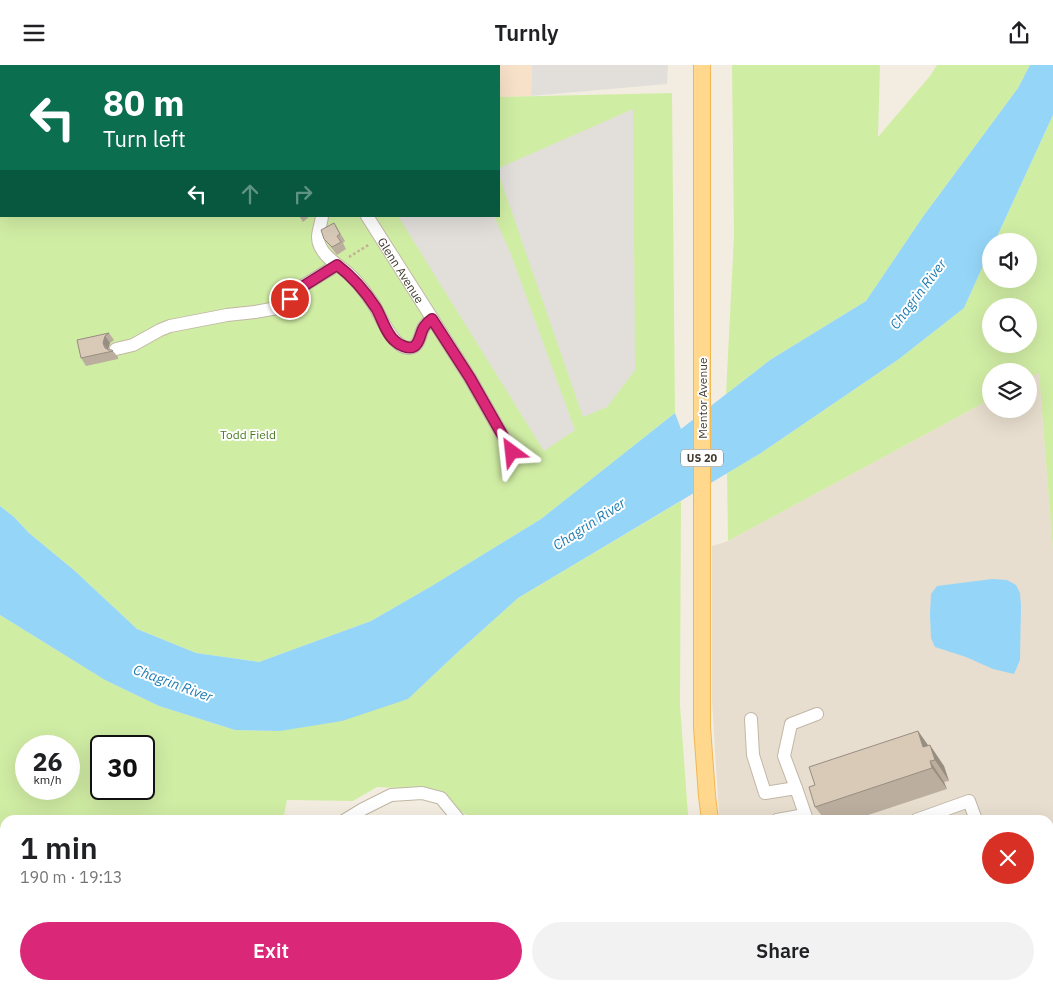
<!DOCTYPE html>
<html lang="en">
<head>
<meta charset="utf-8">
<style>
	body { margin:0; font-family:"IBM Plex Sans",sans-serif; background:#f2f2f2; color:#202124; height:100vh; display:flex; flex-direction:column; font-size:19px; white-space:nowrap }
	* { box-sizing:border-box; margin:0 }
	p { font-size:16px; color:#757577 }
	.icon { flex:none; width:28px; height:28px; fill:none; stroke:currentColor; stroke-width:2; stroke-linecap:round; stroke-linejoin:round }
	.map { position:relative; flex:1; overflow:hidden }
	.panel { position:absolute; left:0px; top:750px; width:1054px; height:175px; display:flex; flex-direction:column; background:#fff; border-radius:15px 15px 0 0; box-shadow:0 5px 20px #0002 }
	.panel>* { flex:none }
	.guide { position:absolute; left:0px; top:0px; width:500px; height:152px; box-shadow:0 5px 20px #0002; background:#0b6e4f; color:#fff; overflow:hidden }
	.buttons { position:absolute; left:982px; top:168px; display:grid; gap:10px }
	.buttons a { display:grid; place-items:center; width:55px; height:55px; border-radius:50%; background:#fff; box-shadow:0 5px 20px #0002; font-size:25px }
	.speed { position:absolute; left:15px; top:670px; display:flex; gap:10px; font-size:25px; font-weight:700; text-align:center }
	.speed>* { display:grid; place-content:center; width:65px; height:65px; border-radius:50%; background:#fff; box-shadow:0 5px 20px #0002; line-height:1 }
	.speed small { font-size:12px; font-weight:400 }
	.speed .limit { border:2px solid #111; border-radius:8px; background:#fff; color:#111 }
	.pin { position:absolute; display:grid; place-items:center; width:42px; height:42px; color:#fff; margin:-21px; border:2px solid #fff; border-radius:50%; box-shadow:0 1px 5px #0007 }
	.me { position:absolute; width:55px; margin:-28px; rotate:330deg; stroke-linejoin:round; filter:drop-shadow(0 0 4px #0008) }
	.turn { display:flex; align-items:center; gap:18px; height:105px; padding:0 20px; font-size:22px }
	.turn .icon { width:65px; height:65px; stroke-width:2.5 }
	.turn b { display:block; font-size:35px; line-height:42px }
	.lanes { display:flex; align-items:center; height:48px; padding:0 20px; background:#0003; justify-content:center; gap:25px; direction:ltr }
	.lanes .off { opacity:.35 }
	.round { display:grid; place-items:center; flex:none; width:52px; height:52px; border-radius:26px; background:#f2f2f2 }
	.head { display:flex; align-items:center; justify-content:space-between; height:85px; padding:0 20px }
	h1 { font-size:30px; font-weight:600; line-height:38px }
	.button { display:flex; gap:10px; margin-top:auto; padding:10px 20px }
	.button a { flex:1; height:58px; border-radius:30px; background:#db2777; color:#fff; font-size:20px; font-weight:600; line-height:58px; text-align:center }
	.button a+a { background:#f2f2f2; color:#202124 }
	header { display:flex; justify-content:space-between; align-items:center; height:65px; padding:0 20px; background:#fff; font-size:22px; font-weight:600 }
	.map>svg:first-child { display:block }
	.residential { fill:#e8decf }
	.commercial { fill:#f8e1c9 }
	.green { fill:#d0eda4; fill-rule:evenodd }
	.parking { fill:#e2dfdb }
	.water { fill:#95d6f8 }
	.lines { fill:none; stroke-linecap:round; stroke-linejoin:round }
	.minor-casing { stroke:#c2b7a6; stroke-width:14 }
	.major-casing { stroke:#f1b751; stroke-width:18 }
	.path { stroke:#c3af93; stroke-width:2.5; stroke-dasharray:2.5 2.5; stroke-linecap:butt }
	.minor { stroke:#fff; stroke-width:12 }
	.major { stroke:#ffd88e; stroke-width:16 }
	.wall { fill:#bbae9e }
	.shaded-wall { fill:#988d81 }
	.building { fill:#d9cab8; stroke:#988d81 }
	.route-casing { stroke:#8e194d; stroke-width:12 }
	.route { stroke:#db2777; stroke-width:9 }
	.labels { text-anchor:middle; dominant-baseline:central; stroke-width:4; stroke-linejoin:round; paint-order:stroke }
	.shield { fill:#fff; stroke:#7d766f; stroke-width:1 }
	.shield-label { font-size:11px; font-weight:bold; fill:#453c31 }
	.street-label { font-size:12px; fill:#453c31; stroke:#fff }
	.park-label { font-size:12px; fill:#487c1f; stroke:#fff }
	.water-label { font-size:14px; font-style:italic; fill:#1f7db2; stroke:#fff }
</style>
</head>
<body>
<header><svg class="icon" aria-label="menu" viewBox="0 0 24 24"><path d="M4 6h16M4 12h16M4 18h16"/></svg>Turnly<svg class="icon" aria-label="share" viewBox="0 0 24 24"><path d="M12 15V3M7 8l5-5 5 5M5 13v7h14v-7"/></svg></header>
<div class="map">
<svg width="1053" height="925" viewBox="0 0 1053 925">
	<rect width="100%" height="100%" fill="#f3ede1"/>
	<!-- residential -->
	<polygon class="residential" points="1039,307 1053,486 1053,925 763,925 762,920 1049,920 1049,755 721,755 719,749 712,636 712,481 728,476 991,334 991,344 1029,344 1029,313"/>
	<!-- commercial -->
	<polygon class="commercial" points="284,0 532,0 531,31 499,32 499,1 284,1"/>
	<!-- green -->
	<g class="green">
		<polygon points="732,0 880,0 878,72 930,11 937,0 1030,0 1018,23 922,153 866,236 770,295 726,329 734,171"/>
		<polygon points="672,28 675,348 541,454 430,522 371,556 259,597 196,588 137,564 75,506 29,468 14,452 0,441 0,72 1,72 1,151 499,151 499,32"/>
		<path d="M1053 50V486L1039 308 1029 313V306H991V334L728 476 727 408 761 388 899 294 964 243 991 183V214H1029V176H995ZM991 241H1029V279H991Z"/>
		<path d="M681 436 680 641 688 749 690 755H476L419 724 377 722 353 736 287 735 283 755H5V859L0 863V550L105 615 159 641 235 665 280 666 408 634 459 586 518 533ZM26 681H69V724H26ZM101 681H144V724H101Z"/>
		<polygon points="87,920 213,920 213,925 88,925"/>
		<polygon points="262,920 552,920 555,925 261,925"/>
	</g>
	<!-- parking -->
	<g class="parking">
		<polygon points="532,0 668,0 667,19 531,31"/>
		<polygon points="633,44 635,305 607,342 583,352 499,110 499,103"/>
		<polygon points="398,151 494,151 510,187 575,365 544,386"/>
	</g>
	<!-- water -->
	<g class="water">
		<polygon points="1030,0 1053,0 1053,50 995,176 991,176 991,183 964,243 899,294 761,388 518,533 459,586 408,634 342,656 280,666 235,665 159,641 105,615 0,550 0,441 14,452 29,468 75,506 137,564 196,588 259,597 371,556 430,522 541,454 675,348 681,364 770,295 866,236 922,153 1018,23"/>
		<polygon points="992,514 1007,515 1016,520 1020,528 1021,541 1020,595 1014,609 993,604 966,592 935,582 931,573 930,549 931,529 937,521"/>
	</g>
	<g class="lines">
		<!-- minor casing -->
		<g class="minor-casing">
			<g id="minor">
				<polyline points="77,0 77,1"/>
				<polyline points="271,0 272,1"/>
				<path d="M322 151C321 162 315 171 320 181 326 195 343 202 353 213 361 221 368 231 374 240 381 251 395 289 413 282 420 279 420 268 424 262 426 259 429 256 432 254"/>
				<path id="s1" d="M367 151 470 313 512 387"/>
				<polyline points="116,284 133,280 160,265 170,261 227,250 255,247 277,243 290,233 301,222 337,200"/>
				<polyline points="751,654 753,690 765,728 796,723 807,755"/>
				<polyline points="796,723 784,691 791,659 817,649"/>
				<polyline points="345,755 363,744 391,730 422,728 441,733 459,755"/>
				<polyline points="777,755 805,750"/>
				<polyline points="916,755 969,736 976,755"/>
				<polyline points="1049,849 1053,861"/>
				<polyline points="1049,910 1053,909"/>
				<polyline points="272,920 274,925"/>
				<polyline points="562,920 564,925"/>
				<polyline points="629,920 632,925"/>
				<polyline points="869,920 871,925"/>
				<polyline points="1032,920 1033,925"/>
				<polyline points="968,925 982,920"/>
			</g>
		</g>
		<!-- major casing -->
		<g class="major-casing">
			<g id="major">
				<polyline points="702,0 702,662 707,731 710,755"/>
				<polyline points="754,920 756,925"/>
			</g>
		</g>
		<!-- path -->
		<g class="path">
			<polyline points="349,192 370,179"/>
			<polyline points="0,870 5,867"/>
		</g>
		<!-- minor -->
		<use href="#minor" class="minor"/>
		<!-- major -->
		<use href="#major" class="major"/>
	</g>
	<!-- wall -->
	<g class="wall">
		<polygon points="0,0 63,0 63,1 1,1 1,41 0,41"/>
		<polygon points="466,0 498,0 498,1 467,1"/>
		<polygon points="299,151 310,151 303,157"/>
		<polygon points="334,158 345,176 343,178 346,184 337,190 330,181 324,174"/>
		<polygon points="109,268 114,275 110,278 108,284 112,285 118,292 118,294 86,301 81,293 77,275"/>
		<polygon points="918,666 928,680 944,701 949,716 944,717 947,724 853,755 825,755 815,742 815,720"/>
		<polygon points="881,920 932,920 933,922 922,925 884,925"/>
	</g>
	<!-- shaded-wall -->
	<g class="shaded-wall">
		<polygon points="53,0 63,0 63,1 54,1"/>
		<polygon points="105,271 110,278 108,285 109,287 103,278"/>
		<polygon points="918,666 932,686 930,680 944,701 949,716 935,695 923,682"/>
		<polygon points="930,696 944,717 947,724 932,703"/>
		<polygon points="829,920 831,920 834,925 831,925"/>
	</g>
	<!-- building -->
	<g class="building">
		<polygon points="0,0 53,0 54,1 1,1 1,26 0,26"/>
		<rect x="83" y="0" width="35" height="1"/>
		<polygon points="334,158 340,169 337,171 341,177 332,182 324,174 321,165"/>
		<polygon points="109,268 105,271 103,278 105,283 109,285 112,285 113,286 81,293 77,275"/>
		<polygon points="918,666 923,682 930,680 935,695 930,696 932,703 815,742 809,722 815,720 809,702"/>
		<polygon points="395,753 396,755 380,755"/>
		<polygon points="817,920 829,920 831,925 802,925"/>
	</g>
	<g class="lines">
		<!-- route casing -->
		<g class="route-casing">
			<path id="route" d="M290 234 302 222 337 200C353 212 365 226 376 243 382 253 386 269 395 276 399 280 408 284 413 282 420 279 420 268 424 262 426 259 429 256 432 254L470 313 512 387"/>
		</g>
		<!-- route -->
		<use href="#route" class="route"/>
	</g>
	<g class="labels">
		<!-- shield labels -->
		<rect class="shield" x="681" y="384.5" width="42" height="17" rx="4"/>
		<g class="shield-label">
			<text x="702" y="393">US 20</text>
		</g>
		<!-- street labels -->
		<g class="street-label">
			<text stroke="none"><textPath href="#s1" startOffset="64">Glenn Avenue</textPath></text>
			<text transform="translate(702 333) rotate(-90)">Mentor Avenue</text>
		</g>
		<!-- park labels -->
		<g class="park-label">
			<text x="248" y="369">Todd Field</text>
		</g>
		<!-- water labels -->
		<g class="water-label">
			<text transform="translate(918 229) rotate(-53)">Chagrin River</text>
			<text transform="translate(589 459) rotate(-33)">Chagrin River</text>
			<text transform="translate(173 618) rotate(20)">Chagrin River</text>
		</g>
	</g>
</svg>
<div class="buttons">
<a><svg class="icon" aria-label="sound" viewBox="0 0 24 24"><path d="M4 9h4l5-4v14l-5-4H4zM17 9q2 3 0 6"/></svg></a>
<a><svg class="icon" aria-label="search" viewBox="0 0 24 24"><circle cx="10" cy="10" r="6"/><path d="M15 15l6 6"/></svg></a>
<a><svg class="icon" aria-label="layers" viewBox="0 0 24 24"><path d="M12 4l9 5-9 5-9-5zM3 14l9 5 9-5"/></svg></a>
</div>
<div class="speed"><div>26<small>km/h</small></div><div class="limit">30</div></div>
<div class="pin" style="left:290px;top:234px;background:#d93025"><svg class="icon" aria-label="arrive" viewBox="0 0 24 24"><path d="M6 21V4h12l-3 4 3 4H6"/></svg></div>
<svg class="me" style="left:512px;top:387px" viewBox="-20 -20 40 40"><path d="M0-17L14 15 0 8-14 15z" fill="#db2777" stroke="#fff" stroke-width="4"/></svg>
<div class="guide">
<div class="turn"><svg class="icon" aria-label="left" viewBox="0 0 24 24"><path d="M17 20v-9H6M10 6l-5 5 5 5"/></svg><div><b>80 m</b>Turn left</div></div>
<div class="lanes"><svg class="icon" aria-label="left" viewBox="0 0 24 24"><path d="M17 20v-9H6M10 6l-5 5 5 5"/></svg><svg class="icon off" aria-label="ahead" viewBox="0 0 24 24"><path d="M12 20V5M6 11l6-6 6 6"/></svg><svg class="icon off" aria-label="right" viewBox="0 0 24 24"><path d="M7 20v-9h11M14 6l5 5-5 5"/></svg></div>
</div>
<section class="panel">
<div class="head"><div><h1>1 min</h1><p>190 m · 19:13</p></div><a class="round" style="background:#d93025;color:#fff"><svg class="icon" aria-label="close" viewBox="0 0 24 24"><path d="M6 6l12 12M18 6L6 18"/></svg></a></div>
<div class="button"><a>Exit</a><a>Share</a></div>
</section>
</div>
</body>
</html>
